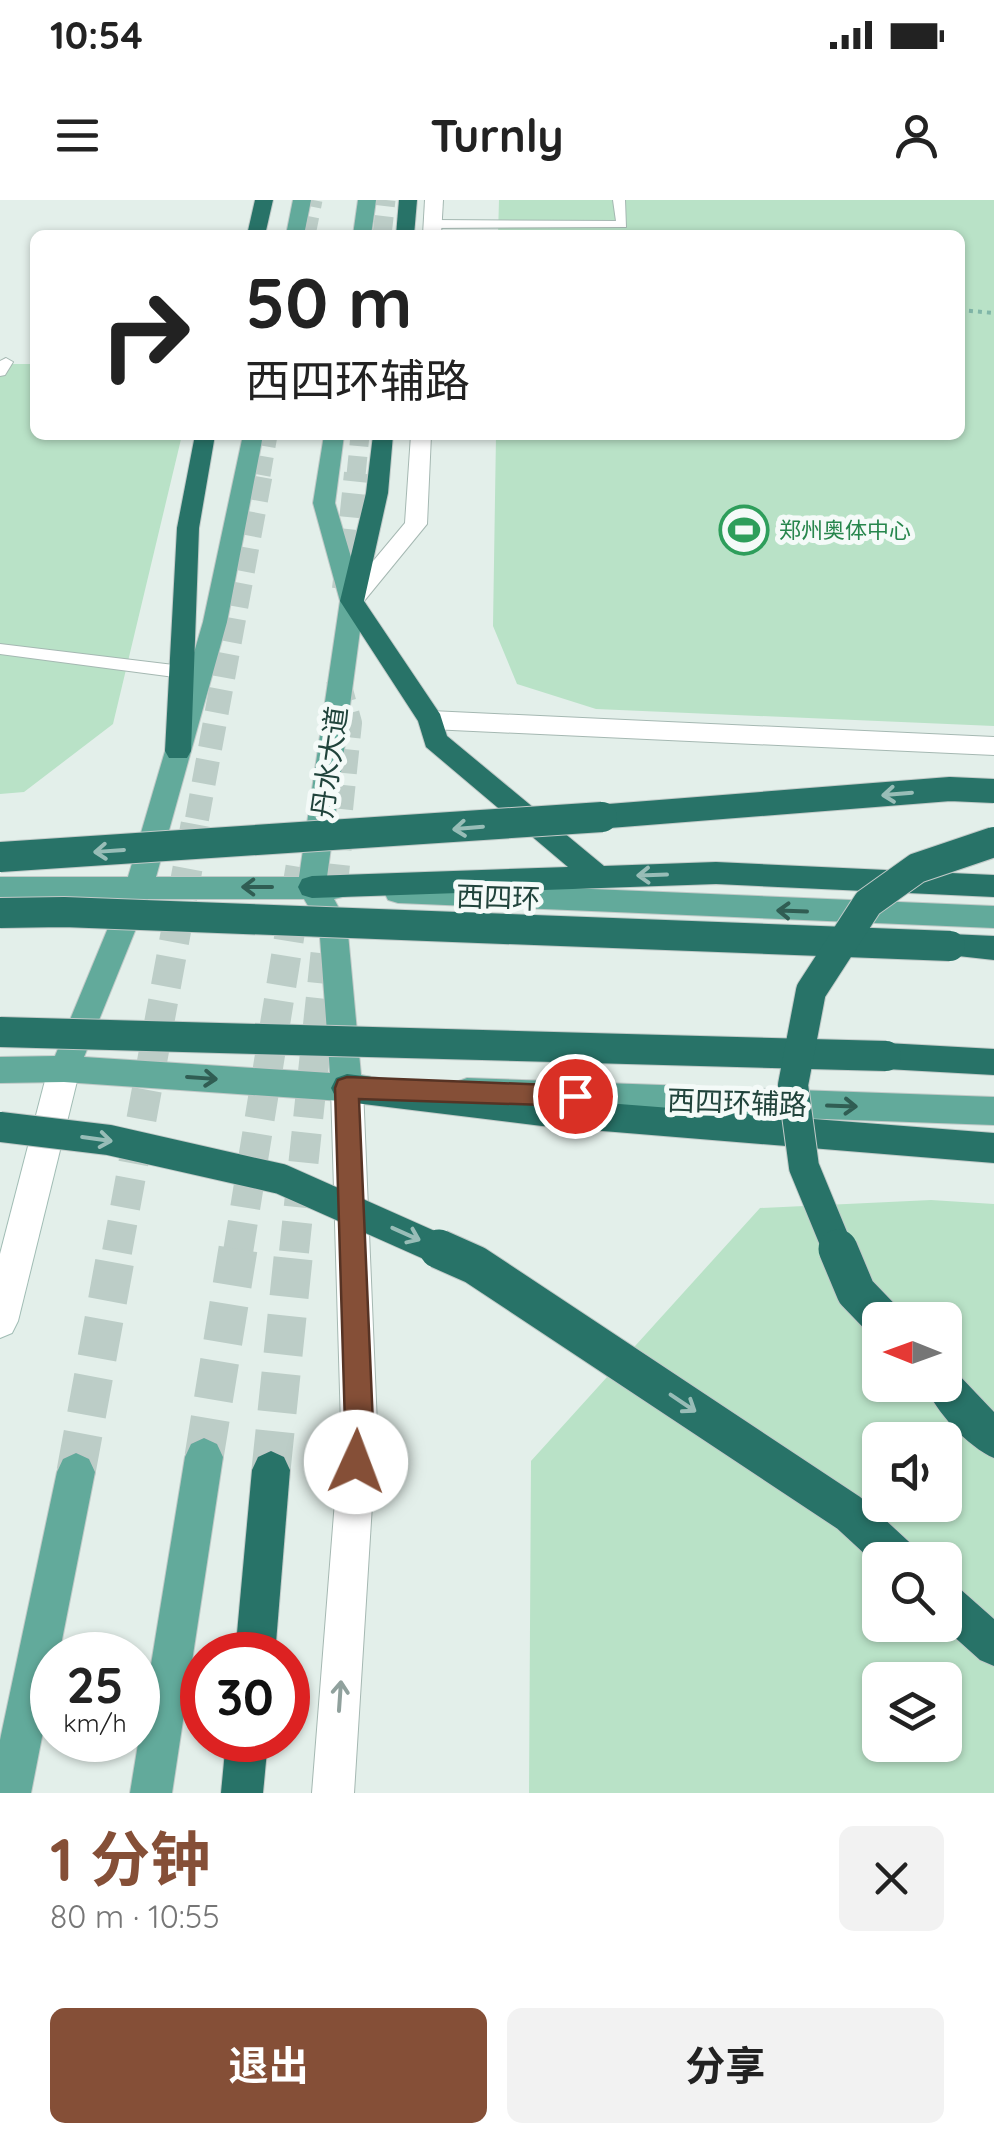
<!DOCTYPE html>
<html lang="zh">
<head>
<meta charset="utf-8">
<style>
	body { margin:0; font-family:Quicksand,"Noto Sans SC",sans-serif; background:#f2f2f2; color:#222; height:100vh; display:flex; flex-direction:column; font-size:38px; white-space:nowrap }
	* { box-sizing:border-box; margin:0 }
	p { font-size:32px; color:#767676 }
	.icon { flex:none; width:55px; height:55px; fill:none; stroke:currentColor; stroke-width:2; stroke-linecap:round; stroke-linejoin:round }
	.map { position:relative; height:1593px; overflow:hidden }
	.details { display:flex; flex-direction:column; background:#fff; flex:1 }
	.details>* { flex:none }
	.hud { position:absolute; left:30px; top:30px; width:935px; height:210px; border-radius:15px; box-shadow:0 2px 8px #0004; background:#fff; color:#222; overflow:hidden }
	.needle { width:65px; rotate:271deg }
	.buttons { position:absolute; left:862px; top:1102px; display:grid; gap:20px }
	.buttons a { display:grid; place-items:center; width:100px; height:100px; border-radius:15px; background:#fff; box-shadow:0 2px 8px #0004; font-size:50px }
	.speed { position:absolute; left:30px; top:1432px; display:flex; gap:20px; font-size:50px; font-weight:700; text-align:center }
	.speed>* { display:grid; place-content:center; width:130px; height:130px; border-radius:50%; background:#fff; box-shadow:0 2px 8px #0004; line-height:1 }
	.speed small { font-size:25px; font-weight:400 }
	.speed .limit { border:15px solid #d22; background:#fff; color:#111 }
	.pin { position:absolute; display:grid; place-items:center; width:85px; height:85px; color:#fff; margin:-42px; border:5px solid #fff; border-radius:50%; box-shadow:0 2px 10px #0007 }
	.me { position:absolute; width:110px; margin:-55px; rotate:2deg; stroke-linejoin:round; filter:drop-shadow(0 0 8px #0008) }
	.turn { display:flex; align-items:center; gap:35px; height:210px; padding:0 50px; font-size:45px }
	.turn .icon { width:130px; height:130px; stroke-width:2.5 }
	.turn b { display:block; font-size:70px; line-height:85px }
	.round { display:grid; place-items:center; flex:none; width:105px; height:105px; border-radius:15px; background:#f2f2f2 }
	.headline { display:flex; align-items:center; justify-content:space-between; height:170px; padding:0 50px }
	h1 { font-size:60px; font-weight:700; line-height:75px; color:#854f37 }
	.button { display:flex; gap:20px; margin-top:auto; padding:20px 50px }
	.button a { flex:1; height:115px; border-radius:15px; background:#854f37; color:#fff; font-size:40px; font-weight:700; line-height:115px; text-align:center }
	.button a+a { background:#f2f2f2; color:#222 }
	.status { display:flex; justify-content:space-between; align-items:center; height:70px; padding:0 50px; background:#fff; direction:ltr }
	.status svg { height:28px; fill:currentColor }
	header { display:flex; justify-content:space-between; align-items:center; height:130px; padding:0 50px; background:#fff; font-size:45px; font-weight:700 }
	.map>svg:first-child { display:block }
	.green { fill:#b9e2c7; fill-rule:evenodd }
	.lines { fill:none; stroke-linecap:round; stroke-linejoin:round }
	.primary-tunnel-far3 { stroke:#bccdc7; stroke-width:19; stroke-dasharray:19 10; stroke-linecap:butt }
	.primary-tunnel-far2 { stroke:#bccdc7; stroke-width:24; stroke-dasharray:24 12; stroke-linecap:butt }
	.primary-tunnel-far1 { stroke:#bccdc7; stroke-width:30; stroke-dasharray:30 15; stroke-linecap:butt }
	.primary-tunnel { stroke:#bccdc7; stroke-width:39; stroke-dasharray:39 19; stroke-linecap:butt }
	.highway-tunnel-far3 { stroke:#bccdc7; stroke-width:19; stroke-dasharray:19 10; stroke-linecap:butt }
	.highway-tunnel-far2 { stroke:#bccdc7; stroke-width:24; stroke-dasharray:24 12; stroke-linecap:butt }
	.highway-tunnel-far1 { stroke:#bccdc7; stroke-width:30; stroke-dasharray:30 15; stroke-linecap:butt }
	.highway-tunnel { stroke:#bccdc7; stroke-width:39; stroke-dasharray:39 19; stroke-linecap:butt }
	.lane-casing { stroke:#a5b8b2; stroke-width:2 }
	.street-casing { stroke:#a5b8b2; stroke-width:2 }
	.secondary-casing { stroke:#a0bcb4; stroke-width:2 }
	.primary-casing { stroke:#c1cac8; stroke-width:2 }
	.highway-casing { stroke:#c1cac8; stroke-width:2 }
	.path { stroke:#80b6a8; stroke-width:4; stroke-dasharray:4 5; stroke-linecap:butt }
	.lane { fill:#fff; fill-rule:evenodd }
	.street { fill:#fff; fill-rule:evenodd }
	.secondary { fill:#fff; fill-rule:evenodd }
	.primary { fill:#62aa9b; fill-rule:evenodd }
	.highway { fill:#287368; fill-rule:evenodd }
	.highway-bridge-far2-casing { stroke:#c1cac8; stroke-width:26; stroke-linecap:butt }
	.highway-bridge-far1-casing { stroke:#c1cac8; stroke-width:32; stroke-linecap:butt }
	.highway-bridge-casing { stroke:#c1cac8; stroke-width:41; stroke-linecap:butt }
	.highway-bridge-far2 { stroke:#287368; stroke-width:24 }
	.highway-bridge-far1 { stroke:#287368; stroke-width:30 }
	.highway-bridge { stroke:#287368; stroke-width:39 }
	.oneway { stroke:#98bdb7 }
	.oneway2 { stroke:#305d53 }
	.oneway3 { stroke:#90a19d }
	.route { fill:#854f37; stroke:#563324; stroke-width:2.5 }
	.labels { text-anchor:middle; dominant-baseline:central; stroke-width:10; stroke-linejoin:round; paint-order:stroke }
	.far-leisure-label { font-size:22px; fill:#27864d; stroke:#f4faf8; text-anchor:start }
	.street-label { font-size:28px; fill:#20433b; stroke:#f4faf8 }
</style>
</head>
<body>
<div class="status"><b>10:54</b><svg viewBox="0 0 49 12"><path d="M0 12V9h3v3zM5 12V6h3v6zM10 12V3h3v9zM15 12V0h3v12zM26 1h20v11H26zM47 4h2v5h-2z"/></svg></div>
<header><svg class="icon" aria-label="menu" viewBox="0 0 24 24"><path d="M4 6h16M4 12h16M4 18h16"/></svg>Turnly<svg class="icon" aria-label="person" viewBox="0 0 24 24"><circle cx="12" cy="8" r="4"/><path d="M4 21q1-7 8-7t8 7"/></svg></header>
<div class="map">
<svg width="994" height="1593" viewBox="0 0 994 1593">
	<rect width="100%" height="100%" fill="#e3efea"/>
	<!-- green -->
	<g class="green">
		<polygon points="499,0 994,0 994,526 596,509 517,484 493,426 496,235 960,235 960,35 498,35"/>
		<polygon points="0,164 35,164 35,235 182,235 113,524 24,592 0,594"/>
		<path d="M931 1000 994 1004V1593H529L531 1261 760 1008ZM880 1120H945V1185H880ZM880 1240H945V1305H880ZM880 1360H945V1425H880ZM880 1480H945V1545H880Z"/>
	</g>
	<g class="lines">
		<!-- primary-tunnel-far3 -->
		<g class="primary-tunnel-far3">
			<polyline points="306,35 313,0"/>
			<polyline points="261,275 268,235"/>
		</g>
		<!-- primary-tunnel-far2 -->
		<polyline class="primary-tunnel-far2" points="197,619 261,273"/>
		<!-- primary-tunnel-far1 -->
		<g class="primary-tunnel-far1">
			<polyline points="117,1052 197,617"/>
			<polyline points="238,1052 302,658"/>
		</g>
		<!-- primary-tunnel -->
		<g class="primary-tunnel">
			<polyline points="204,1257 238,1049"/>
			<polyline points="76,1272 117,1049"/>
		</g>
		<!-- highway-tunnel-far3 -->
		<g class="highway-tunnel-far3">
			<polyline points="382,35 386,0"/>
			<polyline points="356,275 360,235"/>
		</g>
		<!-- highway-tunnel-far2 -->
		<g class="highway-tunnel-far2">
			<polyline points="344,389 356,273"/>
			<polyline points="338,479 350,523 340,619"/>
		</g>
		<!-- highway-tunnel-far1 -->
		<polyline class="highway-tunnel-far1" points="294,1052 340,617"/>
		<!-- highway-tunnel -->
		<polyline class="highway-tunnel" points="271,1270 294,1049"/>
		<!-- lane casing -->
		<g class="lane-casing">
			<g id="lane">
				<polygon points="613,0 625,0 626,27 433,28 427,24 433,20 616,21"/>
				<polygon points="6,158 13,162 5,175 0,176 0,161"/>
				<polygon points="0,444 182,466 190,472 182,478 0,454"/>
			</g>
		</g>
		<!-- street casing -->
		<g class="street-casing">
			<g id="street">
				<polygon points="425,0 443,0 441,35 423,35"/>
				<polygon points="411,235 431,235 427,324 360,406 344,406 340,401 344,396 405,323"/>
				<polygon points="431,511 994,537 994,555 431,529 422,526 418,520 422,514"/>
				<polygon points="347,874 358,878 363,888 377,1225 354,1593 312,1593 341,1225 331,888 336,878"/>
			</g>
		</g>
		<!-- secondary casing -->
		<g class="secondary-casing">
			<polygon id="secondary" points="64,856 75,860 80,869 18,1121 12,1133 0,1138 0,1054 48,869 53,860"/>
		</g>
		<!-- primary casing -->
		<g class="primary-casing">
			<g id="primary">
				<polygon points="293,0 311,0 304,35 286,35"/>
				<polygon points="358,0 376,0 371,35 353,35"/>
				<path d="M243 235H263L227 422 156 677H299L340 401 313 303 324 235H344L335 303 364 401 327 677 347 680 351 688 347 696 334 699 347 723 361 875 382 879 387 889 382 899 371 903 64 882 0 883V857L55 856 120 699H0V677H128L203 422ZM148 699H304L319 724 330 873 84 857Z"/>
				<polygon points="398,681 994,706 994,728 398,703 388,700 384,692 388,684"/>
				<polygon points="467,878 994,897 994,925 467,906 456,902 451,892 456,882"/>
				<polygon points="204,1238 217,1244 223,1257 172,1593 130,1593 185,1257 191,1244"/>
				<polygon points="76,1253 89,1259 95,1272 59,1455 52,1455 52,1486 31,1593 0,1593 0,1540 57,1272 63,1259"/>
			</g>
		</g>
		<!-- highway casing -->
		<g class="highway-casing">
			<g id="highway">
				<polygon points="255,0 273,0 265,35 247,35"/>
				<polygon points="399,0 417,0 414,35 396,35"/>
				<polygon points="195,235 215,235 199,328 191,551 187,558 169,558 165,551 177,328"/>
				<polygon points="373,235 393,235 388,293 364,401 440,514 447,536 604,666 716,662 994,675 994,697 716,684 312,698 302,695 298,687 302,679 312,676 568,667 426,547 418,521 340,401 366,293"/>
				<polygon points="950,734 994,736 994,760 940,754 935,746 940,738"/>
				<polygon points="886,843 994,849 994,875 886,869 875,865 871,856 875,847"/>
				<polygon points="347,874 542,898 994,933 994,963 542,926 347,902 336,898 331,888 336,878"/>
				<path d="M945 1168 956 1172 994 1212V1258C968 1247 935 1211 925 1185H945Z"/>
				<polygon points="271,1251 284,1257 290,1270 275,1455 235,1455 252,1270 258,1257"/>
				<polygon points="945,1382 959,1388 994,1419 994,1466 980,1460 941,1425 945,1425"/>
				<polygon points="226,1540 268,1540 263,1593 221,1593"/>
			</g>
		</g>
		<!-- path -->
		<polyline class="path" points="960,110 994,113"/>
		<!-- lane -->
		<use href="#lane" class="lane"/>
		<!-- street -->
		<use href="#street" class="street"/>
		<!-- secondary -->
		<use href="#secondary" class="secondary"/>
		<!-- primary -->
		<use href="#primary" class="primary"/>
		<!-- highway -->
		<use href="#highway" class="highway"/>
		<!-- highway-bridge-far2 casing -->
		<g class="highway-bridge-far2-casing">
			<polyline id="highway-bridge-far2" points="571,619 950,589 994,591"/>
		</g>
		<!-- highway-bridge-far1 casing -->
		<g class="highway-bridge-far1-casing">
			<g id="highway-bridge-far1">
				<polyline points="0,657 602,617"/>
				<polyline points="0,713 64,712 950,746"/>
				<polyline points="0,832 886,856"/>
				<polyline points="0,927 109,940 281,979 445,1052"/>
				<polyline points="839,1052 804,967 793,885 811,791 868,703 917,668 994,642"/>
			</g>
		</g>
		<!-- highway-bridge casing -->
		<g class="highway-bridge-casing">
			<g id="highway-bridge">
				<polyline points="439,1049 475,1065 849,1313 900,1360"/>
				<polyline points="838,1049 856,1092 883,1120"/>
			</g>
		</g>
		<!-- highway-bridge-far2 -->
		<use href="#highway-bridge-far2" class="highway-bridge-far2"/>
		<!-- highway-bridge-far1 -->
		<use href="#highway-bridge-far1" class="highway-bridge-far1"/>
		<!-- highway-bridge -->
		<use href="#highway-bridge" class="highway-bridge"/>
	</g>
	<!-- one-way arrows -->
	<defs><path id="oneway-shaft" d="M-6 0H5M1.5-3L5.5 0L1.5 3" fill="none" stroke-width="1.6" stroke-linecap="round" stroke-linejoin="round" transform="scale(2.5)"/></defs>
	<g class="oneway">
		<use href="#oneway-shaft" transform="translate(897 594) rotate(175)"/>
		<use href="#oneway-shaft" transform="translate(468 628) rotate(175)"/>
		<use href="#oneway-shaft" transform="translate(109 651) rotate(176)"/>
		<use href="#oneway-shaft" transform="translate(652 675) rotate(178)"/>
		<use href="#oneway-shaft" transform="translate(97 939) rotate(8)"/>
		<use href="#oneway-shaft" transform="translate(406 1034) rotate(24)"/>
		<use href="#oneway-shaft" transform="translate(683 1203) rotate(34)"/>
	</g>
	<g class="oneway2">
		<use href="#oneway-shaft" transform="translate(257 687) rotate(-180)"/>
		<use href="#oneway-shaft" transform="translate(792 711) rotate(-178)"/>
		<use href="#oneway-shaft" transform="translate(202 878) rotate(4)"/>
		<use href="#oneway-shaft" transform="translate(842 906) rotate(2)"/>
	</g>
	<use class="oneway3" href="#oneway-shaft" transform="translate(340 1496) rotate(-86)"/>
	<!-- route -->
	<polygon class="route" points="347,877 575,886 584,889 587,896 584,903 575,906 359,899 373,1225 366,1272 356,1276 346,1272 342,1262 345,1225 335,888 338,880"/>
	<!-- icons -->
	<defs>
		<g id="stadium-ring" transform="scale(2.5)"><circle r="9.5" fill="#f4faf8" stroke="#2e9e5b" stroke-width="1.5"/><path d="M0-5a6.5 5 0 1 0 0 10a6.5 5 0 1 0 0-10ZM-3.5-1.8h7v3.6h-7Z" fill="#2e9e5b"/></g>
	</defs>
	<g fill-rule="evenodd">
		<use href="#stadium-ring" x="744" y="330"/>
	</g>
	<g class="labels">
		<!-- far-leisure labels -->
		<g class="far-leisure-label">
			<text x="779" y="330">郑州奥体中心</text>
		</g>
		<!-- street labels -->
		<g class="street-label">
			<text transform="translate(329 562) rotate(-82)">丹水大道</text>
			<text transform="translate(498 697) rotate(2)">西四环</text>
			<text transform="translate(737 902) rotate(2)">西四环辅路</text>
		</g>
	</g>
</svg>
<div class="buttons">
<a><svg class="needle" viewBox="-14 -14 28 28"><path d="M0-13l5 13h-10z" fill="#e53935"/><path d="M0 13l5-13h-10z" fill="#767676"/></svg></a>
<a><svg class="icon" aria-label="sound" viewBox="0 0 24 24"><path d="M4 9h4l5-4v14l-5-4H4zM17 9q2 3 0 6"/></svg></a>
<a><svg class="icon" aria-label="search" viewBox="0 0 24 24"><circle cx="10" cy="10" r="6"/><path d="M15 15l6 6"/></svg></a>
<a><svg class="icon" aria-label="layers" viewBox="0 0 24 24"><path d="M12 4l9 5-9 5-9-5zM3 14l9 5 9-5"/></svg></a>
</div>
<div class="speed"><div>25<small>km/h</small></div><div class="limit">30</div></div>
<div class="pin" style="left:575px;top:896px;background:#d93025"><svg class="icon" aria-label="arrive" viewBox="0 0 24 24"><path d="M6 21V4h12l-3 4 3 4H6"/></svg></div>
<svg class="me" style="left:356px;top:1262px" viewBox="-20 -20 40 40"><circle r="19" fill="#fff"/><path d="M0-13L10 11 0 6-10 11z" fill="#854f37"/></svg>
<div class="hud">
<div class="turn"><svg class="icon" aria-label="right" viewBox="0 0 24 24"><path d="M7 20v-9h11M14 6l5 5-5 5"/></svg><div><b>50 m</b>西四环辅路</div></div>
</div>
</div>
<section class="details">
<div class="headline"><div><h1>1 分钟</h1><p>80 m · 10:55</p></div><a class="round"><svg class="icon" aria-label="close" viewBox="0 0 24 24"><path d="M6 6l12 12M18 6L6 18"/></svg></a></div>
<div class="button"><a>退出</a><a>分享</a></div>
</section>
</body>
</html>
